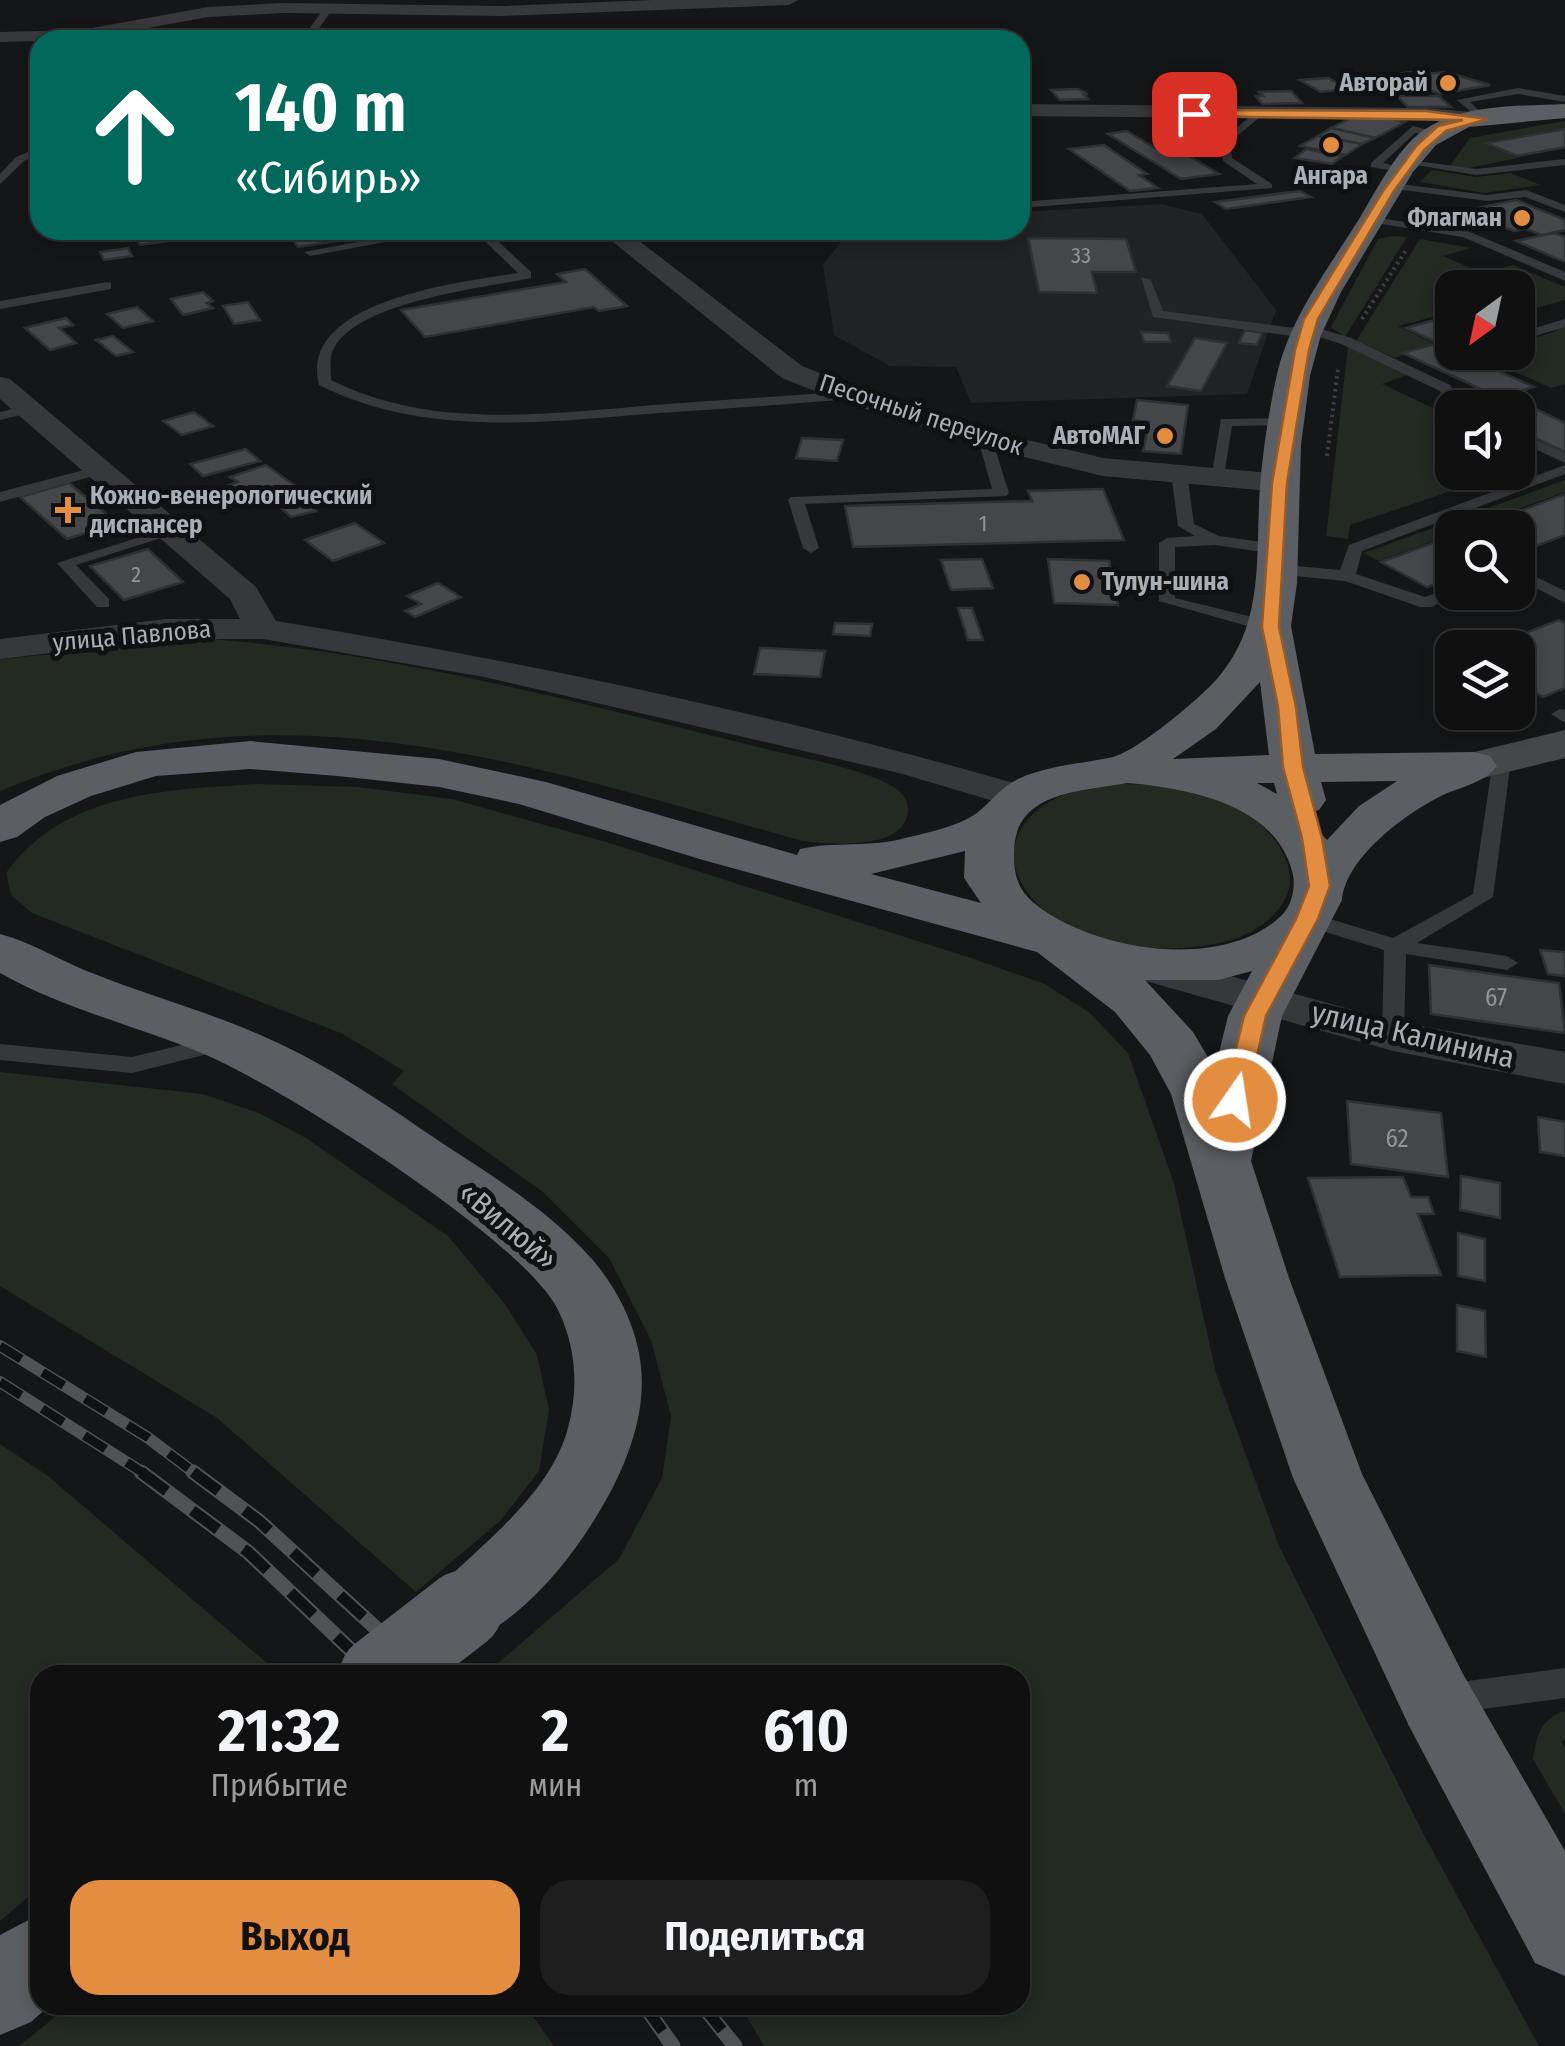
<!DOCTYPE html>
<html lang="ru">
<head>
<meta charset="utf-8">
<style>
	body { margin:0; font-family:"Fira Sans Condensed",sans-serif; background:#1e1e1f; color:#f1f3f6; height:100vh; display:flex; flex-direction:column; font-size:38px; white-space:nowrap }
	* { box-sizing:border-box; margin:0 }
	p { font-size:32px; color:#9c9d9f }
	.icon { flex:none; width:55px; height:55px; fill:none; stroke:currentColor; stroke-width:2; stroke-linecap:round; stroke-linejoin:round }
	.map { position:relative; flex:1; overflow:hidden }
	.side { position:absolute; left:30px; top:1665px; width:1000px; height:350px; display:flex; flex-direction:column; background:#101011; border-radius:30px; box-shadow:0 5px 15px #0003,0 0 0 2px #303031 }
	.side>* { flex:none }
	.guide { position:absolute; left:30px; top:30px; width:1000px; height:210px; border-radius:30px; box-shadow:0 5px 15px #0003,0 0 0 2px #303031; background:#00695c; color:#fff; overflow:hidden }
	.needle { width:65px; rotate:213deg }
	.fabs { position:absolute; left:1435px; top:270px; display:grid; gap:20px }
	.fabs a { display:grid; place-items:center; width:100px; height:100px; border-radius:20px; background:#101011; box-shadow:0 5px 15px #0003,0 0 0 2px #303031; font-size:50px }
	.pin { position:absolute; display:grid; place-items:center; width:85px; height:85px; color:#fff; margin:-42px; border-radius:20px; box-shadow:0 5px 15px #0006 }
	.me { position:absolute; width:110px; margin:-55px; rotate:13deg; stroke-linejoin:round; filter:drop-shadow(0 0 8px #0008) }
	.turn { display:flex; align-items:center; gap:35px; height:210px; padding:0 40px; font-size:45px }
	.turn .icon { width:130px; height:130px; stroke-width:2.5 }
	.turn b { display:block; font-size:70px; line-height:85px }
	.eta { display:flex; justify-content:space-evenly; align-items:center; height:170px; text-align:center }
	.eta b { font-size:60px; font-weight:700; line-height:70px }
	.action { display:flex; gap:20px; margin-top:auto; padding:20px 40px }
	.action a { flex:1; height:115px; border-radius:30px; background:#e38d41; color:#111; font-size:40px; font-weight:700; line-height:115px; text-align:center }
	.action a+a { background:#1e1e1f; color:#f1f3f6 }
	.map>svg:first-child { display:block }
	.built { fill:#212224 }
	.green { fill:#222a22 }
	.building { fill:#44464a; stroke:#2f3033; stroke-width:2.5 }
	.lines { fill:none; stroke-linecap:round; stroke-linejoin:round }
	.path { stroke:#3d3f43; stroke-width:4; stroke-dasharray:2.5 4; stroke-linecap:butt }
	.service { fill:#37383c; fill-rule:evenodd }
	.minor { fill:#37383c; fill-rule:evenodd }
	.secondary { fill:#45484b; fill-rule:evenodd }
	.trunk { fill:#5b5e63; fill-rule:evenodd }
	.rail-far1-casing { stroke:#505356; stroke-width:12 }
	.rail-casing { stroke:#505356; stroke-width:15 }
	.rail-far1 { stroke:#101112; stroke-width:9; stroke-dasharray:25; stroke-linecap:butt }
	.rail { stroke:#101112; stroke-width:11; stroke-dasharray:32; stroke-linecap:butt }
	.trunk-bridge { stroke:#5b5e63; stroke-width:79 }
	.route { fill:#e38d41; stroke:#945c2a; stroke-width:2.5 }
	.poi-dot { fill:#e38d41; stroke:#101112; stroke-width:4 }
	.labels { text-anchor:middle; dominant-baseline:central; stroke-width:10; stroke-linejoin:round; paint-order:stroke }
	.far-number-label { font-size:22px; fill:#8f959b }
	.far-poi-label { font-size:25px; font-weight:bold; fill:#a8afb6; stroke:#101112; text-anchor:end }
	.far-street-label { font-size:25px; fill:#a8afb6; stroke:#101112 }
	.number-label { font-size:25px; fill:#8f959b }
	.street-label { font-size:30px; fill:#a8afb6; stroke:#101112 }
</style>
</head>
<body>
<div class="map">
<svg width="1565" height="2046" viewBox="0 0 1565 2046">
	<rect width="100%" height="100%" fill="#151617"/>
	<!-- built -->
	<polygon class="built" points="1161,204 1202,214 1276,310 1247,394 971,403 956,367 890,366 834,335 823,265 850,230 1020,230 1020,212"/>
	<!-- green -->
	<g class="green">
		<polygon points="1565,121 1565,128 1485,142 1518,158 1464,169 1449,167 1470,138"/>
		<polygon points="1432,170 1476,177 1510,173 1541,185 1484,193 1420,182"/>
		<polygon points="1391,236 1407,237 1345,337 1331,327 1378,239"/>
		<polygon points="1420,239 1471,248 1443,256 1482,273 1513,265 1565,287 1565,300 1518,313 1518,288 1452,288 1452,312 1398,326 1437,345 1395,358 1356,341"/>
		<polygon points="1565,323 1565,384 1551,388 1476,355 1518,352 1518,343 1554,332"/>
		<polygon points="1348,346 1407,375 1382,384 1452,417 1452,437 1437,443 1452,451 1452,472 1497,473 1515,481 1487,492 1472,484 1350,525 1348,539 1326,536"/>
		<polygon points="1565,480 1565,492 1470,527 1452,528 1452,534 1379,561 1364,553"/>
		<path d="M211 639C395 653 576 702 754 746 788 755 875 770 899 791 905 796 908 803 908 810 906 852 829 844 803 841 530 766 278 674 0 791V659Z"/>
		<path d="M257 784 358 787 452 799 606 842 971 958 1045 984 1090 1013 1128 1053 1174 1183 1216 1373 1280 1548 1423 1833 1539 2046H764L740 2005H1020V1675H484L619 1559 662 1478 671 1416 651 1340 609 1258 543 1192 392 1084 404 1071 343 1034 32 913 11 895 6 873C65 792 165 790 257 784Z"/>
		<path d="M1122 784C1176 785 1247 796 1279 846 1289 862 1294 880 1286 897 1276 920 1250 935 1227 941 1165 959 1052 945 1020 880 1012 863 1011 845 1021 829 1032 810 1055 796 1076 791 1091 787 1107 786 1122 784Z"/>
		<polygon points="0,1072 203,1094 259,1113 306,1138 448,1236 505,1304 537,1355 549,1410 539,1471 501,1520 416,1592 217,1418 0,1286"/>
		<polygon points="0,1444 48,1476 281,1675 40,1675 40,1887 0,1921"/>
		<path d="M1565 1711V1739L1561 1742 1565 1748V1814L1533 1759C1537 1735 1540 1719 1565 1711Z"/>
		<polygon points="70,2005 525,2005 554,2046 19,2046"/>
	</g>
	<!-- building -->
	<g class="building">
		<polygon points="1410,72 1419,75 1446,72 1490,85 1440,94 1391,75"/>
		<polygon points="1328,78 1349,89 1321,92 1300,80"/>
		<polygon points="1078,89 1088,94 1083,94 1088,99 1060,100 1051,90"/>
		<polygon points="1191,91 1199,102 1194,102 1196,106 1180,106 1170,92"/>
		<polygon points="1291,91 1302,103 1262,104 1256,96 1263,96 1259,92"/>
		<polygon points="1202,92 1229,92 1236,103 1220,103 1216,97 1205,97"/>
		<polygon points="1397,96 1439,96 1451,107 1408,107"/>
		<polygon points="1380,116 1405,122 1375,138 1331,128 1353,117"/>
		<polygon points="1331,128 1375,138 1362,144 1318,136"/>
		<polygon points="1565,129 1565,147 1517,156 1486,143"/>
		<polygon points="1127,131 1155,148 1173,146 1219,174 1181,179 1108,134"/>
		<polygon points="1318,136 1362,144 1346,155 1300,146"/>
		<polygon points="1104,145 1147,174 1139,175 1158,188 1130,191 1069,149"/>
		<polygon points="1306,149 1343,156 1332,164 1295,158"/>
		<polygon points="1300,191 1311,197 1226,209 1215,202"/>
		<polygon points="1516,200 1565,220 1565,230 1542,235 1526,229 1514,231 1480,217 1488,215 1473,209"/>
		<polygon points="285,230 410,230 298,247"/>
		<polygon points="162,231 168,241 140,245 135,235"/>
		<polygon points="1554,233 1565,237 1565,262 1516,241"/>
		<polygon points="1028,238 1126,239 1136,272 1092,272 1097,293 1039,292"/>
		<polygon points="128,248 132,256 104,260 100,252"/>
		<polygon points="585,269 627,306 599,311 594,307 425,337 401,310 566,282 557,274"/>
		<polygon points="203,292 213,301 207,303 213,308 183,315 171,299"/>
		<polygon points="248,302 260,320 234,324 223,306"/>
		<polygon points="137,307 153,321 123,328 107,314"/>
		<polygon points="1452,315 1452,340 1439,344 1534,387 1506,395 1565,423 1565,452 1518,430 1518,408 1465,405 1496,396 1403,353 1438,343 1406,328"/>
		<polygon points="66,318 73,325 59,328 76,343 50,350 25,328"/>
		<polygon points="1245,330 1262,333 1257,345 1239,343"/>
		<polygon points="1141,332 1168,333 1171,342 1144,342"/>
		<polygon points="113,336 133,352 116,356 96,340"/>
		<polygon points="1195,338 1227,343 1201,391 1167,386"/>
		<polygon points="1137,400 1188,405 1181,454 1143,451 1149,422 1133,420"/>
		<polygon points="194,412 213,426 182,435 163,421"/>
		<polygon points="802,438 843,440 837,461 796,458"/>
		<polygon points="246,449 260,461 203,476 190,464"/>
		<polygon points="266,465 297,487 282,492 287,495 253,502 229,485 238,482 230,477"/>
		<polygon points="69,483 117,523 67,539 20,497"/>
		<polygon points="1103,489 1124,540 853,547 845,506 1032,501 1028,491"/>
		<polygon points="1565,494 1565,535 1518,553 1518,528 1475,528"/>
		<polygon points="303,499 316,511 291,517 279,506"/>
		<polygon points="355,523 384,543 333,561 305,540"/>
		<polygon points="1452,536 1452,578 1427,587 1381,562"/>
		<polygon points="148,549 183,582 124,600 90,566"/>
		<polygon points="982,559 993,588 951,590 941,560"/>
		<polygon points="1048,559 1109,561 1118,605 1054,603"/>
		<polygon points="438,583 461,597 415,617 405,611 421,604 407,596"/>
		<polygon points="958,608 972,608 983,640 968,640"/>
		<polygon points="1559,620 1565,623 1565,688 1543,697 1518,682 1518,648 1487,648"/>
		<polygon points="835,623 872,624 870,636 833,634"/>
		<polygon points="760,648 825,651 820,677 754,674"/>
		<polygon points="1540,950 1565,952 1565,976 1548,974"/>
		<polygon points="1429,965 1559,983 1565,1033 1431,1014"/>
		<polygon points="1347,1101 1441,1113 1448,1177 1351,1164"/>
		<polygon points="1538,1117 1565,1122 1565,1156 1540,1152"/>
		<polygon points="1461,1176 1500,1183 1500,1218 1460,1210"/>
		<polygon points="1403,1177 1411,1197 1428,1197 1434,1214 1418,1214 1441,1275 1340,1277 1308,1178"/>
		<polygon points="1458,1233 1485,1239 1485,1281 1458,1276"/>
		<polygon points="1457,1305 1485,1311 1486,1357 1457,1351"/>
	</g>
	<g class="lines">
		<!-- path -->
		<g class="path">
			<polyline points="1362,319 1406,250"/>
			<polyline points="1327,456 1338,369"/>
		</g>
		<!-- service -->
		<g class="service">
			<polygon points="326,6 333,8 311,40 301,40"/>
			<polygon points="1518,88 1565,96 1565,102 1518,94 1470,102 1488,119 1483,122 1457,100"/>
			<polygon points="1256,112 1260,117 1230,142 1232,158 1272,184 1272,188 1020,208 1020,202 1257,184 1223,161 1220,141"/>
			<polygon points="1413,126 1439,133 1434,136 1415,133 1383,163 1407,169 1407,173 1371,167 1371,163"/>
			<polygon points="40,147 40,154 24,161 0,184 0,174 16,157"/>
			<polygon points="1565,159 1565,165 1476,175 1404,163 1409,160 1476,169"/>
			<polygon points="1392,183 1487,195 1526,190 1565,205 1565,212 1525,197 1487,201 1388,188"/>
			<polygon points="1373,217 1470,232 1565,272 1565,281 1463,237 1369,222"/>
			<polygon points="422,230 449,230 310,256 304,252"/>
			<path d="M473 230H486L531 272V278C485 288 345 302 331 356 330 363 331 373 331 380 430 430 546 414 654 405 720 400 786 396 852 391L859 395 852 399C788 404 724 409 660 413 545 422 425 438 319 385 297 300 462 282 518 273Z"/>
			<polygon points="1141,277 1151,280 1163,311 1302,329 1308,325 1351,338 1450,385 1465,408 1452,410 1440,391 1341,344 1313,335 1307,338 1153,317"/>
			<polygon points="107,282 111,283 111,289 0,309 0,301"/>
			<polygon points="1565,319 1565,327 1518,341 1518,333"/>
			<polygon points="28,405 35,409 33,412 0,420 0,412"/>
			<polygon points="1294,418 1296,421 1289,425 1232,426 1224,476 1211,479 1221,419"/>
			<polygon points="1518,432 1565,453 1565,463 1518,441"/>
			<polygon points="985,435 992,439 1009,493 1006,496 805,504 819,548 811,553 803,548 788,500 791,497 992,489 978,439"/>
			<polygon points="1565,465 1565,474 1362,551 1356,574 1425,597 1452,587 1452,592 1460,592 1432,607 1420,607 1345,581 1275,574 1267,569 1275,564 1340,570 1349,545"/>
			<polygon points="99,466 106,470 104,473 0,502 0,492"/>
			<polygon points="1179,468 1187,473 1194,524 1219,536 1276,544 1284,549 1276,554 1215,545 1175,547 1175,598 1277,623 1277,631 1265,631 1159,601 1159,543 1167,538 1195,536 1178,526 1171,473"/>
			<polygon points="166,529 180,532 76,565 109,599 109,607 97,607 57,563"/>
			<polygon points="1518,568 1565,591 1565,603 1518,579"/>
			<polygon points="1560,709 1565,710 1565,723 1551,714"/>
			<polygon points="1502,754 1511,760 1493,897 1417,943 1507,956 1518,963 1507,970 1406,954 1404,1036 1401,1041 1385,1041 1382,1036 1384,950 1300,924 1296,919 1307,912 1393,938 1473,894 1493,760"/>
			<polygon points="223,1035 234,1043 231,1048 132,1073 0,1060 0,1044 132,1057"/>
			<polygon points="1565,1668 1565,1698 1445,1714 1434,1710 1429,1699 1434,1688 1445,1684"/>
		</g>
		<!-- minor -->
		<g class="minor">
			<polygon points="653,0 798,0 789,5 501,16 284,13 208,17 83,40 0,42 0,32 81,30 208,7 284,3 501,6"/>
			<polygon points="1020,104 1426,108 1483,113 1493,119 1483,125 1426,120 1020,116"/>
			<polygon points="598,230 625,230 802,366 850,385 994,432 1103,458 1280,474 1291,477 1295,483 1291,489 1280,492 1103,476 975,445 830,397 782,378"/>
			<path d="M0 377 10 379 256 587 276 621C532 663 788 717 1038 790L1043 798 1038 806 1024 810 899 773 484 677 263 639H166L0 659V639L166 619H240L230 599 0 399Z"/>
			<polygon points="1143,952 1393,1021 1565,1052 1565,1084 1393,1051 1128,976 1121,966 1128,956"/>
		</g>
		<!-- secondary -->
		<polygon class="secondary" points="1565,730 1565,758 1474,780 1458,776 1451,766 1458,756"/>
		<!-- trunk -->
		<g class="trunk">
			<path d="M1565 104V118L1469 127 1436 145 1413 172 1341 292 1321 335 1310 376 1301 445 1297 583 1291 626 1315 754 1474 752 1490 756 1497 766C1486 782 1461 787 1443 795 1406 813 1346 857 1342 900L1282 1016 1251 1161 1289 1278 1362 1474 1463 1674 1565 1851V1976L1535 1963 1409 1726 1293 1478 1225 1278 1171 1094 1150 1055 1115 1012 1037 952 703 860 519 804 439 787 338 776 250 769 156 776 91 796 45 817 17 837 0 842V805L57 776 136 752 250 741 439 759 546 782 797 855 800 849C835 841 871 848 905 838 927 833 959 826 977 813 991 802 1000 788 1018 779 1048 765 1081 764 1113 757 1137 751 1198 700 1216 680 1266 624 1255 556 1260 486 1263 448 1269 410 1277 374 1291 317 1324 275 1354 227 1372 199 1386 168 1408 144 1446 102 1513 107 1565 104ZM1260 682 1269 755 1173 759 1216 729ZM1397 781 1359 806 1327 840 1303 814 1319 810 1326 800 1321 782ZM1127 783C1186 788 1274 803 1292 871 1296 884 1293 903 1283 914 1225 973 1092 951 1034 903 1018 890 1014 875 1014 856 1012 791 1079 792 1127 783ZM1257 783H1274L1277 794 1275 793ZM965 851 964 878 981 903 871 874ZM1252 971 1228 1016 1215 1069 1193 1032 1145 980H1218Z"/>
			<path d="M0 934C34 943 64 963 97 975 153 997 212 1013 267 1038 329 1065 386 1105 442 1143 494 1177 549 1211 591 1258 611 1280 630 1314 637 1344 650 1394 635 1444 612 1489 581 1548 527 1620 463 1644L437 1634 426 1610C438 1584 454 1573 474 1554 511 1520 555 1478 568 1428 579 1388 576 1347 558 1310 524 1240 280 1086 204 1054 137 1026 64 1009 0 973Z"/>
			<polygon points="40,1914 40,2005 50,2005 31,2022 0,2035 0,1935"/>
		</g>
		<!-- rail-far1 casing -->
		<g class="rail-far1-casing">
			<g id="rail-far1">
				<polyline points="0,1346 147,1437 196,1474"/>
				<polyline points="0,1382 145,1474"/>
			</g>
		</g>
		<!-- rail casing -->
		<g class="rail-casing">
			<g id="rail">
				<polyline points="141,1472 248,1552 377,1675"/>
				<polyline points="193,1472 259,1521 427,1675"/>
				<polyline points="644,2005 673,2046"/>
				<polyline points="702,2005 735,2046"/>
			</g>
		</g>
		<!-- rail-far1 -->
		<use href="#rail-far1" class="rail-far1"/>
		<!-- rail -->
		<use href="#rail" class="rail"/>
		<!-- trunk-bridge -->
		<polyline class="trunk-bridge" points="379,1675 463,1610"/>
	</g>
	<!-- route -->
	<polygon class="route" points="1194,110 1426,111 1488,119 1446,131 1424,150 1394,191 1318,319 1309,350 1287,483 1279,627 1296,707 1303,767 1322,838 1330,886 1318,919 1266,1016 1247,1100 1235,1108 1223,1100 1244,1016 1296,919 1309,886 1302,838 1283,767 1278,707 1262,627 1272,483 1295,350 1304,319 1383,191 1417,145 1438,126 1463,120 1191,116"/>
	<!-- markers -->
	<g class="poi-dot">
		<circle cx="1448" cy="83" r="10"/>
		<circle cx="1331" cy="145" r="10"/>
		<circle cx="1522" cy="218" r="10"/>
		<circle cx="1165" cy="436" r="10"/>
		<path d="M63 495h10v10h10v10h-10v10h-10v-10h-10v-10h10z"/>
		<circle cx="1082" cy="582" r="10"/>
	</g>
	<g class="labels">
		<!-- far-number labels -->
		<g class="far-number-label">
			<text x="1081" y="255">33</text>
			<text x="983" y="523">1</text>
			<text x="136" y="574">2</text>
		</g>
		<!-- far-poi labels -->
		<g class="far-poi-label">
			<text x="1428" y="83">Авторай</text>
			<text x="1331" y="176" text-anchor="middle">Ангара</text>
			<text x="1502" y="218">Флагман</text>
			<text x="1145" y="436">АвтоМАГ</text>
			<text x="90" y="496" text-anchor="start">Кожно-венерологический<tspan x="90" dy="29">диспансер</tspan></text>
			<text x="1102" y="582" text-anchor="start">Тулун-шина</text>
		</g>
		<!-- far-street labels -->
		<g class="far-street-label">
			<text transform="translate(921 415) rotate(18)">Песочный переулок</text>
			<text transform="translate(132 636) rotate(-5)">улица Павлова</text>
		</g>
		<!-- number labels -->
		<g class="number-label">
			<text x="1496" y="998">67</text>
			<text x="1397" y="1139">62</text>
		</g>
		<!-- street labels -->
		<g class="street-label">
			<text transform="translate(1413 1035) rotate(13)">улица Калинина</text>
			<text transform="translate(508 1226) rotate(40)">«Вилюй»</text>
		</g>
	</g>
</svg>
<div class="fabs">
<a><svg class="needle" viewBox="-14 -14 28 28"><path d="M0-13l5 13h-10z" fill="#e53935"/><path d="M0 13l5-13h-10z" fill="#9c9d9f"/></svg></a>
<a><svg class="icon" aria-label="sound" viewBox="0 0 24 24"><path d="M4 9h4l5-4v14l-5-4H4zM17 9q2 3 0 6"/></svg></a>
<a><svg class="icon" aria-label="search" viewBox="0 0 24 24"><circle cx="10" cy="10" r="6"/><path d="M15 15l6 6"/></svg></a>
<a><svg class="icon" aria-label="layers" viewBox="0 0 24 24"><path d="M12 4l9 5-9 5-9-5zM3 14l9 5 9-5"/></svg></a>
</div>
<div class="pin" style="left:1194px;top:114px;background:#d93025"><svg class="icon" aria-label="arrive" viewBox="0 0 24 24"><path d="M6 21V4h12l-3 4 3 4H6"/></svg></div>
<svg class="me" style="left:1235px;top:1100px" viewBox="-20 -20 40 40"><circle r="17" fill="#e38d41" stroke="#fff" stroke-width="3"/><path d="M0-11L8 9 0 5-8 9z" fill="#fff"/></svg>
<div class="guide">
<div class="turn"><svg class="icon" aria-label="ahead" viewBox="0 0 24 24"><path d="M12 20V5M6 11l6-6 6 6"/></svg><div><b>140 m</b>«Сибирь»</div></div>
</div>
<section class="side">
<div class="eta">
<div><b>21:32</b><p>Прибытие</p></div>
<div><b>2</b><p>мин</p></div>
<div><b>610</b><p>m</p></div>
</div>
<div class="action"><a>Выход</a><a>Поделиться</a></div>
</section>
</div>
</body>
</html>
